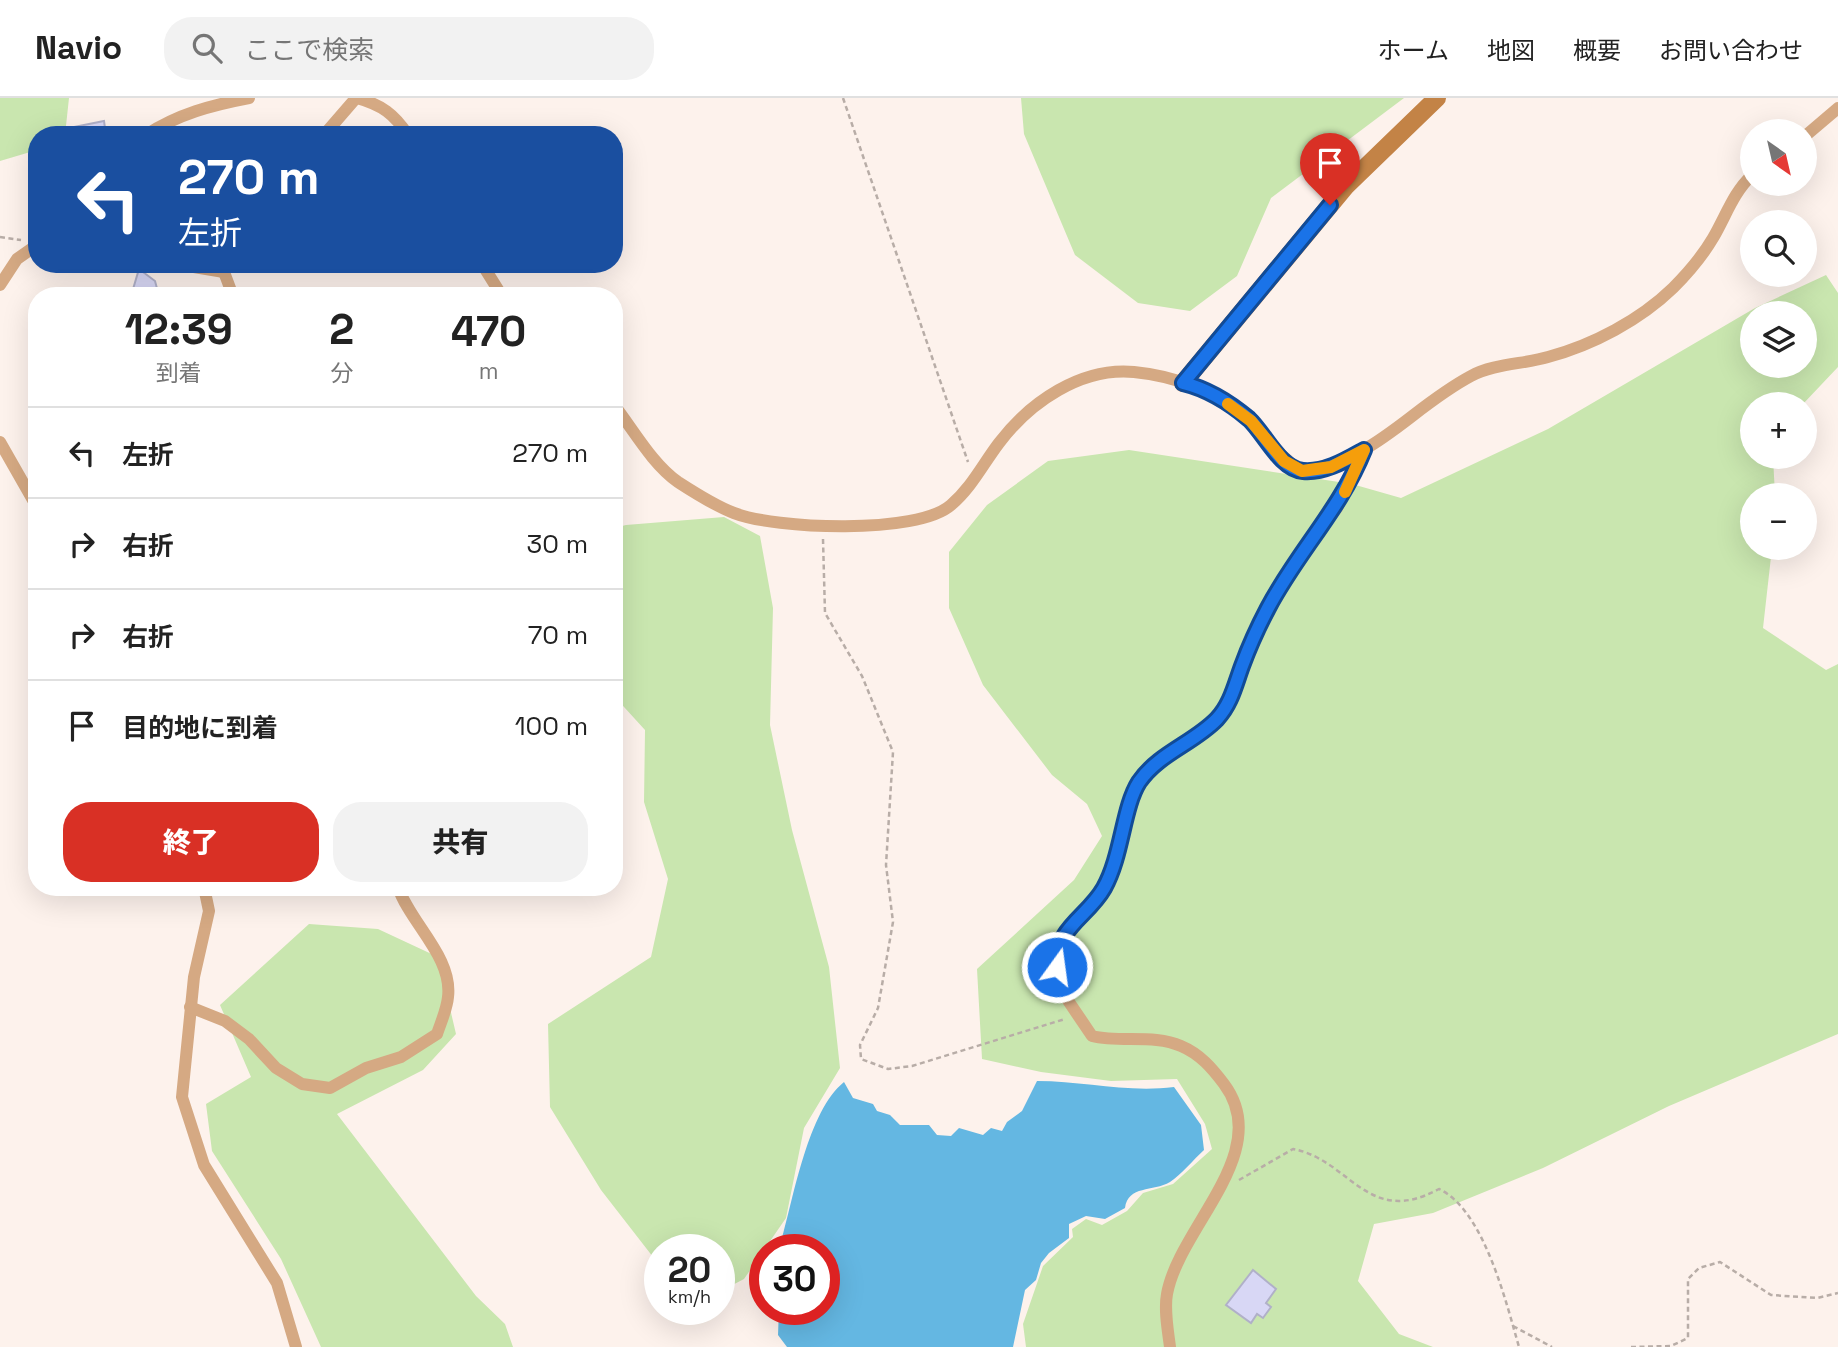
<!DOCTYPE html>
<html lang="ja">
<head>
<meta charset="utf-8">
<style>
	body { margin:0; font-family:"Space Grotesk","Noto Sans JP",sans-serif; background:#f2f2f2; color:#222; height:100vh; display:flex; flex-direction:column; font-size:26px; white-space:nowrap }
	* { box-sizing:border-box; margin:0 }
	p { font-size:23px; color:#767676 }
	.icon { flex:none; width:38px; height:38px; fill:none; stroke:currentColor; stroke-width:2; stroke-linecap:round; stroke-linejoin:round }
	.map { position:relative; flex:1; overflow:hidden }
	.panel { position:absolute; left:28px; top:189px; width:595px; height:609px; display:flex; flex-direction:column; background:#fff; border-radius:28px; box-shadow:0 7px 28px #0002 }
	.panel>* { flex:none }
	.banner { position:absolute; left:28px; top:28px; width:595px; height:147px; border-radius:28px; box-shadow:0 7px 28px #0002; background:#1a4fa0; color:#fff; overflow:hidden }
	.needle { width:46px; rotate:146deg }
	.fabs { position:absolute; left:1740px; top:21px; display:grid; gap:14px }
	.fabs a { display:grid; place-items:center; width:77px; height:77px; border-radius:50%; background:#fff; box-shadow:0 7px 28px #0002; font-size:35px }
	.speed { position:absolute; left:644px; top:1136px; display:flex; gap:14px; font-size:35px; font-weight:700; text-align:center }
	.speed>* { display:grid; place-content:center; width:91px; height:91px; border-radius:50%; background:#fff; box-shadow:0 7px 28px #0002; line-height:1 }
	.speed small { font-size:18px; font-weight:400 }
	.speed .limit { border:10px solid #d22; background:#fff; color:#111 }
	.pin { position:absolute; display:grid; place-items:center; width:60px; height:60px; color:#fff; margin:-72px -30px; border-radius:50% 50% 50% 0; rotate:-45deg; box-shadow:0 0 7px #0007 }
	.pin .icon { rotate:45deg }
	.me { position:absolute; width:77px; margin:-38px; rotate:14deg; stroke-linejoin:round; filter:drop-shadow(0 0 5px #0008) }
	.turn { display:flex; align-items:center; gap:24px; height:147px; padding:0 35px; font-size:32px }
	.turn .icon { width:91px; height:91px; stroke-width:2.5 }
	.turn b { display:block; font-size:49px; line-height:60px }
	.eta { display:flex; justify-content:space-evenly; align-items:center; height:119px; text-align:center }
	.eta b { font-size:42px; font-weight:800; line-height:49px }
	.cta { display:flex; gap:14px; margin-top:auto; padding:14px 35px }
	.cta a { flex:1; height:80px; border-radius:28px; background:#d93025; color:#fff; font-size:28px; font-weight:800; line-height:80px; text-align:center }
	.cta a+a { background:#f2f2f2; color:#222 }
	ul { padding:0; list-style:none }
	li { display:flex; align-items:center; gap:21px; height:91px; padding:0 35px; border-top:2px solid #e0e0e0 }
	li div { flex:1 }
	li b { display:block; font-size:26px }
	li em { font-style:normal }
	header { display:flex; align-items:center; gap:42px; box-sizing:border-box; height:98px; padding:0 35px; background:#fff; border-bottom:2px solid #e0e0e0 }
	header strong { font-size:33px }
	nav { display:flex; gap:38px; margin-inline-start:auto; font-size:24px }
	.search { width:490px; height:63px; background:#f2f2f2; display:flex; align-items:center; gap:18px; box-sizing:border-box; padding:0 24px; border-radius:28px; color:#767676; font-size:26px }
	.map>svg:first-child { display:block }
	.green { fill:#c9e6af; fill-rule:evenodd }
	.water { fill:#64b7e2 }
	.building { fill:#d8d7f5; stroke:#b0b0c8; stroke-width:2 }
	.lines { fill:none; stroke-linecap:round; stroke-linejoin:round }
	.path { stroke:#b8ada7; stroke-width:2.5; stroke-dasharray:5 3.5; stroke-linecap:butt }
	.street { stroke:#d5a983; stroke-width:12 }
	.secondary { stroke:#c38346; stroke-width:18 }
	.route-casing { stroke:#114b97; stroke-width:18 }
	.route { stroke:#1a73e8; stroke-width:12 }
	.slow { stroke:#f59e0b; stroke-width:12 }
</style>
</head>
<body>
<header>
<strong>Navio</strong>
<div class="search"><svg class="icon" aria-label="search" viewBox="0 0 24 24"><circle cx="10" cy="10" r="6"/><path d="M15 15l6 6"/></svg>ここで検索</div>
<nav><a>ホーム</a><a>地図</a><a>概要</a><a>お問い合わせ</a></nav>
</header>
<div class="map">
<svg width="1838" height="1249" viewBox="0 0 1838 1249">
	<rect width="100%" height="100%" fill="#fdf2ec"/>
	<!-- green -->
	<g class="green">
		<polygon points="0,0 69,0 65,37 37,37 37,52 0,63"/>
		<polygon points="1021,0 1404,0 1271,100 1237,178 1190,213 1138,205 1075,157 1024,36"/>
		<path d="M1826 177 1838 195V269L1803 306H1752V359H1773L1775 397H1752V450H1772L1763 530 1826 572 1838 566V936L1669 1008 1543 1070 1433 1115 1374 1126 1358 1183 1399 1236 1433 1249H1026L1023 1226 1043 1168 1073 1139 1072 1131 1086 1121 1102 1127 1127 1113 1143 1095 1173 1086 1212 1051 1205 1026 1177 981 1111 983 1041 974 982 961 977 871 1074 782 1102 738 1087 706 1052 677 983 587 949 510V454L987 407 1048 363 1129 352 1352 386 1401 400 1548 331 1755 210ZM1752 215H1804V268H1752Z"/>
		<polygon points="724,419 760,438 773,510 770,627 792,732 829,869 840,970 804,1030 786,1120 744,1181 719,1194 719,1152 660,1152 660,1168 601,1092 550,1009 548,926 651,859 668,781 644,704 645,632 614,598 614,430 626,427"/>
		<polygon points="309,826 378,831 438,859 456,936 423,972 337,1016 476,1198 505,1226 513,1249 321,1249 281,1161 212,1053 206,1006 251,979 220,907"/>
	</g>
	<!-- water -->
	<path class="water" d="M1037 983C1084 983 1127 995 1174 989L1201 1027 1204 1052C1193 1062 1182 1076 1170 1084 1153 1094 1128 1087 1125 1110L1105 1121 1086 1118 1069 1126V1140L1049 1155 1041 1165 1036 1182 1025 1192 1013 1249H787L778 1237 779 1211H824V1152L780 1151 781 1144C794 1098 808 1013 844 984L853 1000 873 1006 877 1013 890 1017 900 1027H929L937 1037 951 1038 959 1030 983 1037 991 1030 1002 1033 1007 1024 1022 1013Z"/>
	<!-- building -->
	<g class="building">
		<polygon points="104,23 106,37 65,37 64,31"/>
		<polygon points="139,171 155,183 159,198 131,198"/>
		<polygon points="1253,1172 1276,1191 1266,1205 1271,1209 1263,1220 1257,1216 1251,1225 1226,1207"/>
	</g>
	<g class="lines">
		<!-- path -->
		<g class="path">
			<polyline points="843,0 968,364"/>
			<polyline points="0,139 21,142"/>
			<polyline points="823,441 825,515 862,578 893,654 886,767 893,824 878,910 860,947 861,961 888,971 912,968 1065,921"/>
			<path d="M1239 1082 1293 1051C1351 1062 1367 1130 1439 1091 1484 1112 1506 1204 1519 1249"/>
			<polyline points="1513,1228 1552,1249"/>
			<polyline points="1631,1249 1671,1248 1688,1240 1688,1181 1699,1170 1720,1164 1771,1197 1817,1200 1838,1195"/>
		</g>
		<!-- street -->
		<g class="street">
			<path d="M357 0C382 7 394 16 408 37"/>
			<path d="M146 37C178 16 212 7 249 0"/>
			<polyline points="324,37 356,0"/>
			<polyline points="1804,39 1838,10"/>
			<polyline points="176,166 224,174"/>
			<polyline points="482,166 502,198"/>
			<polyline points="224,174 233,198"/>
			<polyline points="0,187 17,161 37,147"/>
			<path d="M614 307C633 331 652 366 678 384 695 395 715 408 734 415 775 431 917 437 951 407 972 389 983 366 999 345 1030 304 1081 269 1134 274 1176 278 1218 294 1250 322 1269 339 1279 360 1302 373 1377 362 1409 311 1471 278 1493 266 1524 266 1548 259 1593 247 1640 222 1673 190 1687 176 1703 157 1713 140 1726 118 1733 95 1752 77"/>
			<polyline points="0,344 37,409"/>
			<polyline points="204,789 209,813 194,879 182,999 204,1067 277,1185 296,1249"/>
			<path d="M190 909 225 923 249 941 276 970 302 986 330 990 366 970 401 959 437 936C441 924 447 911 448 899 453 859 410 825 398 789"/>
			<path d="M1170 1249C1168 1233 1164 1212 1167 1196 1179 1129 1275 1054 1224 986 1212 970 1200 956 1181 948 1154 936 1120 945 1092 938L1067 901 1057 869 1056 852 1066 834 1102 794 1113 772 1138 685 1163 658 1216 621 1233 596 1242 568 1268 511 1298 458 1337 410 1364 352"/>
		</g>
		<!-- secondary -->
		<polyline class="secondary" points="1183,285 1346,88 1437,0"/>
	</g>
	<g class="lines">
		<!-- route casing -->
		<g class="route-casing">
			<path id="route" d="M1057 869C1055 829 1087 820 1104 790 1122 758 1123 709 1139 684 1159 655 1194 645 1217 621 1231 606 1235 587 1242 568 1249 549 1258 529 1268 510 1298 453 1340 412 1364 352 1346 362 1325 375 1303 373 1280 371 1265 336 1249 321 1230 305 1208 291 1183 285L1330 107"/>
		</g>
		<!-- route -->
		<use href="#route" class="route"/>
		<!-- slow -->
		<polyline class="slow" points="1228,306 1251,323 1284,363 1302,373 1331,369 1364,352 1345,394"/>
	</g>
</svg>
<div class="fabs">
<a><svg class="needle" viewBox="-14 -14 28 28"><path d="M0-13l5 13h-10z" fill="#e53935"/><path d="M0 13l5-13h-10z" fill="#767676"/></svg></a>
<a><svg class="icon" aria-label="search" viewBox="0 0 24 24"><circle cx="10" cy="10" r="6"/><path d="M15 15l6 6"/></svg></a>
<a><svg class="icon" aria-label="layers" viewBox="0 0 24 24"><path d="M12 4l9 5-9 5-9-5zM3 14l9 5 9-5"/></svg></a>
<a>+</a>
<a>−</a>
</div>
<div class="speed"><div>20<small>km/h</small></div><div class="limit">30</div></div>
<div class="pin" style="left:1330px;top:107px;background:#d93025"><svg class="icon" aria-label="arrive" viewBox="0 0 24 24"><path d="M6 21V4h12l-3 4 3 4H6"/></svg></div>
<svg class="me" style="left:1057px;top:869px" viewBox="-20 -20 40 40"><circle r="17" fill="#1a73e8" stroke="#fff" stroke-width="3"/><path d="M0-11L8 9 0 5-8 9z" fill="#fff"/></svg>
<div class="banner">
<div class="turn"><svg class="icon" aria-label="left" viewBox="0 0 24 24"><path d="M17 20v-9H6M10 6l-5 5 5 5"/></svg><div><b>270 m</b>左折</div></div>
</div>
<section class="panel">
<div class="eta">
<div><b>12:39</b><p>到着</p></div>
<div><b>2</b><p>分</p></div>
<div><b>470</b><p>m</p></div>
</div>
<ul>
<li><svg class="icon" aria-label="left" viewBox="0 0 24 24"><path d="M17 20v-9H6M10 6l-5 5 5 5"/></svg><div><b>左折</b></div><em>270 m</em></li>
<li><svg class="icon" aria-label="right" viewBox="0 0 24 24"><path d="M7 20v-9h11M14 6l5 5-5 5"/></svg><div><b>右折</b></div><em>30 m</em></li>
<li><svg class="icon" aria-label="right" viewBox="0 0 24 24"><path d="M7 20v-9h11M14 6l5 5-5 5"/></svg><div><b>右折</b></div><em>70 m</em></li>
<li><svg class="icon" aria-label="arrive" viewBox="0 0 24 24"><path d="M6 21V4h12l-3 4 3 4H6"/></svg><div><b>目的地に到着</b></div><em>100 m</em></li>
</ul>
<div class="cta"><a>終了</a><a>共有</a></div>
</section>
</div>
</body>
</html>
